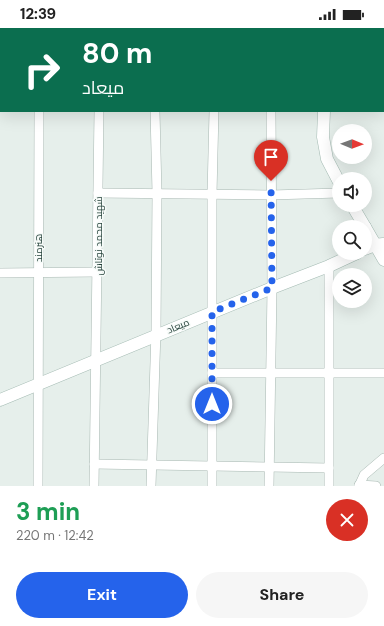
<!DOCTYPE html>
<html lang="en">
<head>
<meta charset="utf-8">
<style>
	body { margin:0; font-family:"DM Sans",Cairo,sans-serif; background:#f6f6f6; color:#222; height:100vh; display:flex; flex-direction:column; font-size:15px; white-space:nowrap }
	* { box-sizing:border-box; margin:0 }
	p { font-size:13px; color:#767676 }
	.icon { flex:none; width:22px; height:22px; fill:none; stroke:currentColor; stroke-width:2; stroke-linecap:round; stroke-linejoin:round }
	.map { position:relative; height:458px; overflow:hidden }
	.side { display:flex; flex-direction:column; background:#fff; flex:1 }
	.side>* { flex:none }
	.top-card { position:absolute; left:0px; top:0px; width:384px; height:84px; box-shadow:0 4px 16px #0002; background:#0b6e4f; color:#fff; overflow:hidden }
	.needle { width:26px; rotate:91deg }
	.fabs { position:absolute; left:332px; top:96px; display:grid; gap:8px }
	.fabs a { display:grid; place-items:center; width:40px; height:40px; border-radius:50%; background:#fff; box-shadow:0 4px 16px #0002; font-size:20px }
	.pin { position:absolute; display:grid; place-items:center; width:34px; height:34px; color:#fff; margin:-41px -17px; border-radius:50% 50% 50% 0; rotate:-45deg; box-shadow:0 0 4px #0007 }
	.pin .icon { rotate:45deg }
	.me { position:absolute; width:44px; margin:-22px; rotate:0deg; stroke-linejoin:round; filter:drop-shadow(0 0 3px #0008) }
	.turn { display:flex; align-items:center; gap:14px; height:84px; padding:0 16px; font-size:18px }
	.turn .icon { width:52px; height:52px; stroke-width:2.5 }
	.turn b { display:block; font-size:28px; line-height:34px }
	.round { display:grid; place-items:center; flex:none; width:42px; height:42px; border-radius:21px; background:#f6f6f6 }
	.overview { display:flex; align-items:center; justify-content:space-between; height:68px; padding:0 16px }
	h1 { font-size:24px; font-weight:700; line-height:30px; color:#1e9e55 }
	.cta { display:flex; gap:8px; margin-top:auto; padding:8px 16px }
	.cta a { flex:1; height:46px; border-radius:24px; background:#2563eb; color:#fff; font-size:16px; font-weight:700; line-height:46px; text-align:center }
	.cta a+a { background:#f6f6f6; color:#222 }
	.status { display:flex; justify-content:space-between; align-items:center; height:28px; padding:0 20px; background:#fff; direction:ltr }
	.status svg { height:11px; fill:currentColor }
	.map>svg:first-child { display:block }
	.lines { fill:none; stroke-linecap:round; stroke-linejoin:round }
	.minor-casing { stroke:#a8b8b2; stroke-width:10 }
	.secondary-casing { stroke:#a4bbb3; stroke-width:13 }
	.minor { stroke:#fff; stroke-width:9 }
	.secondary { stroke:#fff; stroke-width:12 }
	.route { stroke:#2563eb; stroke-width:7; stroke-dasharray:0 12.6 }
	.labels { text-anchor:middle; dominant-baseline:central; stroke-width:3; stroke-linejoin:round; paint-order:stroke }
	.street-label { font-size:10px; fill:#24423a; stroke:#f7fbf9 }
</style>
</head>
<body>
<div class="status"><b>12:39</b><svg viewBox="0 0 49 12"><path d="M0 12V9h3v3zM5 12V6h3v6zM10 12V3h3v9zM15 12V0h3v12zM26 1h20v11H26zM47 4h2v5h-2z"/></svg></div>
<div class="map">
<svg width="384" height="458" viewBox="0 0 384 458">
	<rect width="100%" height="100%" fill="#e6efeb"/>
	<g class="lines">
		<!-- minor casing -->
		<g class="minor-casing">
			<g id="minor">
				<polyline points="93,0 93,1"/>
				<polyline points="142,0 142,1"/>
				<polyline points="46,1 46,0"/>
				<polyline points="200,1 200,0"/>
				<polyline points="256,1 256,0"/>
				<polyline points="383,67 384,67"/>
				<polyline points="98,165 271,167 339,165"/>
				<polyline points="0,245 98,244"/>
				<polyline points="212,345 384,345"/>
				<polyline points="94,436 329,440"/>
				<polyline points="359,457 376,458"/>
				<polyline points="38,458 39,83"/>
				<polyline points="94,458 99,83"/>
				<polyline points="151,458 156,303 157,165 155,83"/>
				<polyline points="212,458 212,166 214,83"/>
				<polyline points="269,458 272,260 271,83"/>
				<polyline points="329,458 329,238"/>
				<polyline points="359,458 364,447 384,430"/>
			</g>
		</g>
		<!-- secondary casing -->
		<g class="secondary-casing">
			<g id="secondary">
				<polyline points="324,1 324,0"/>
				<polyline points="0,57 1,57"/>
				<polyline points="0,67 1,67"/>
				<polyline points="324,83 323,109 327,131 339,154"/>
				<polyline points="352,177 365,199"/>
				<polyline points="365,199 384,232"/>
				<polyline points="365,221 375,217 383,216"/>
				<polyline points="0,372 272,260 329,238 357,225"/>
			</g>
		</g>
		<!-- minor -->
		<use href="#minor" class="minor"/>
		<!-- secondary -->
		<use href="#secondary" class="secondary"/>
	</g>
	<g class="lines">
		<!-- route -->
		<polyline class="route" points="212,376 212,284 272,260 271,153"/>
	</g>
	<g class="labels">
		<!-- street labels -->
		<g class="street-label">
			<text transform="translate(98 208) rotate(-90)">شهید محمد نوتاش</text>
			<text transform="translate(38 220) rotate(-90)">هنرمند</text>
			<text transform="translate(178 298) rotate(-23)">میعاد</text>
		</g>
	</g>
</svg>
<div class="fabs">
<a><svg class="needle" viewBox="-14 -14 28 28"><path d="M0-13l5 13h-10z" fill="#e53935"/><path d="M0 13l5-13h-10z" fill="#767676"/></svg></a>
<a><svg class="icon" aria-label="sound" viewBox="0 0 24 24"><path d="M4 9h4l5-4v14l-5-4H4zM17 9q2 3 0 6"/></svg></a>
<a><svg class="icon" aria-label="search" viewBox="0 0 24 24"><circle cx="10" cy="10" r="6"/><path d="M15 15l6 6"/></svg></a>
<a><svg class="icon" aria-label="layers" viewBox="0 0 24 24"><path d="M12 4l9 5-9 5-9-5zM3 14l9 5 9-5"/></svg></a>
</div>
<div class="pin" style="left:271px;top:153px;background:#d93025"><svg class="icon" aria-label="arrive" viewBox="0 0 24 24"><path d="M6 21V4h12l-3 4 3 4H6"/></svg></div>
<svg class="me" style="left:212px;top:376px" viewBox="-20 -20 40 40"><circle r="17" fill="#2563eb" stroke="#fff" stroke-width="3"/><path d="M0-11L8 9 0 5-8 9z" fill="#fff"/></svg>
<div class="top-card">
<div class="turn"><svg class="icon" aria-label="right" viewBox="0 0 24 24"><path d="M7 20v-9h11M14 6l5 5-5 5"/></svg><div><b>80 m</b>میعاد</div></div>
</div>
</div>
<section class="side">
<div class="overview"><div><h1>3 min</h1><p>220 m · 12:42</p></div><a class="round" style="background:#d93025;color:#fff"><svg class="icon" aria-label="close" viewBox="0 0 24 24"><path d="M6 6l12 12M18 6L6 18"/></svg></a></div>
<div class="cta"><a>Exit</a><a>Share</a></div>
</section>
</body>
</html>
